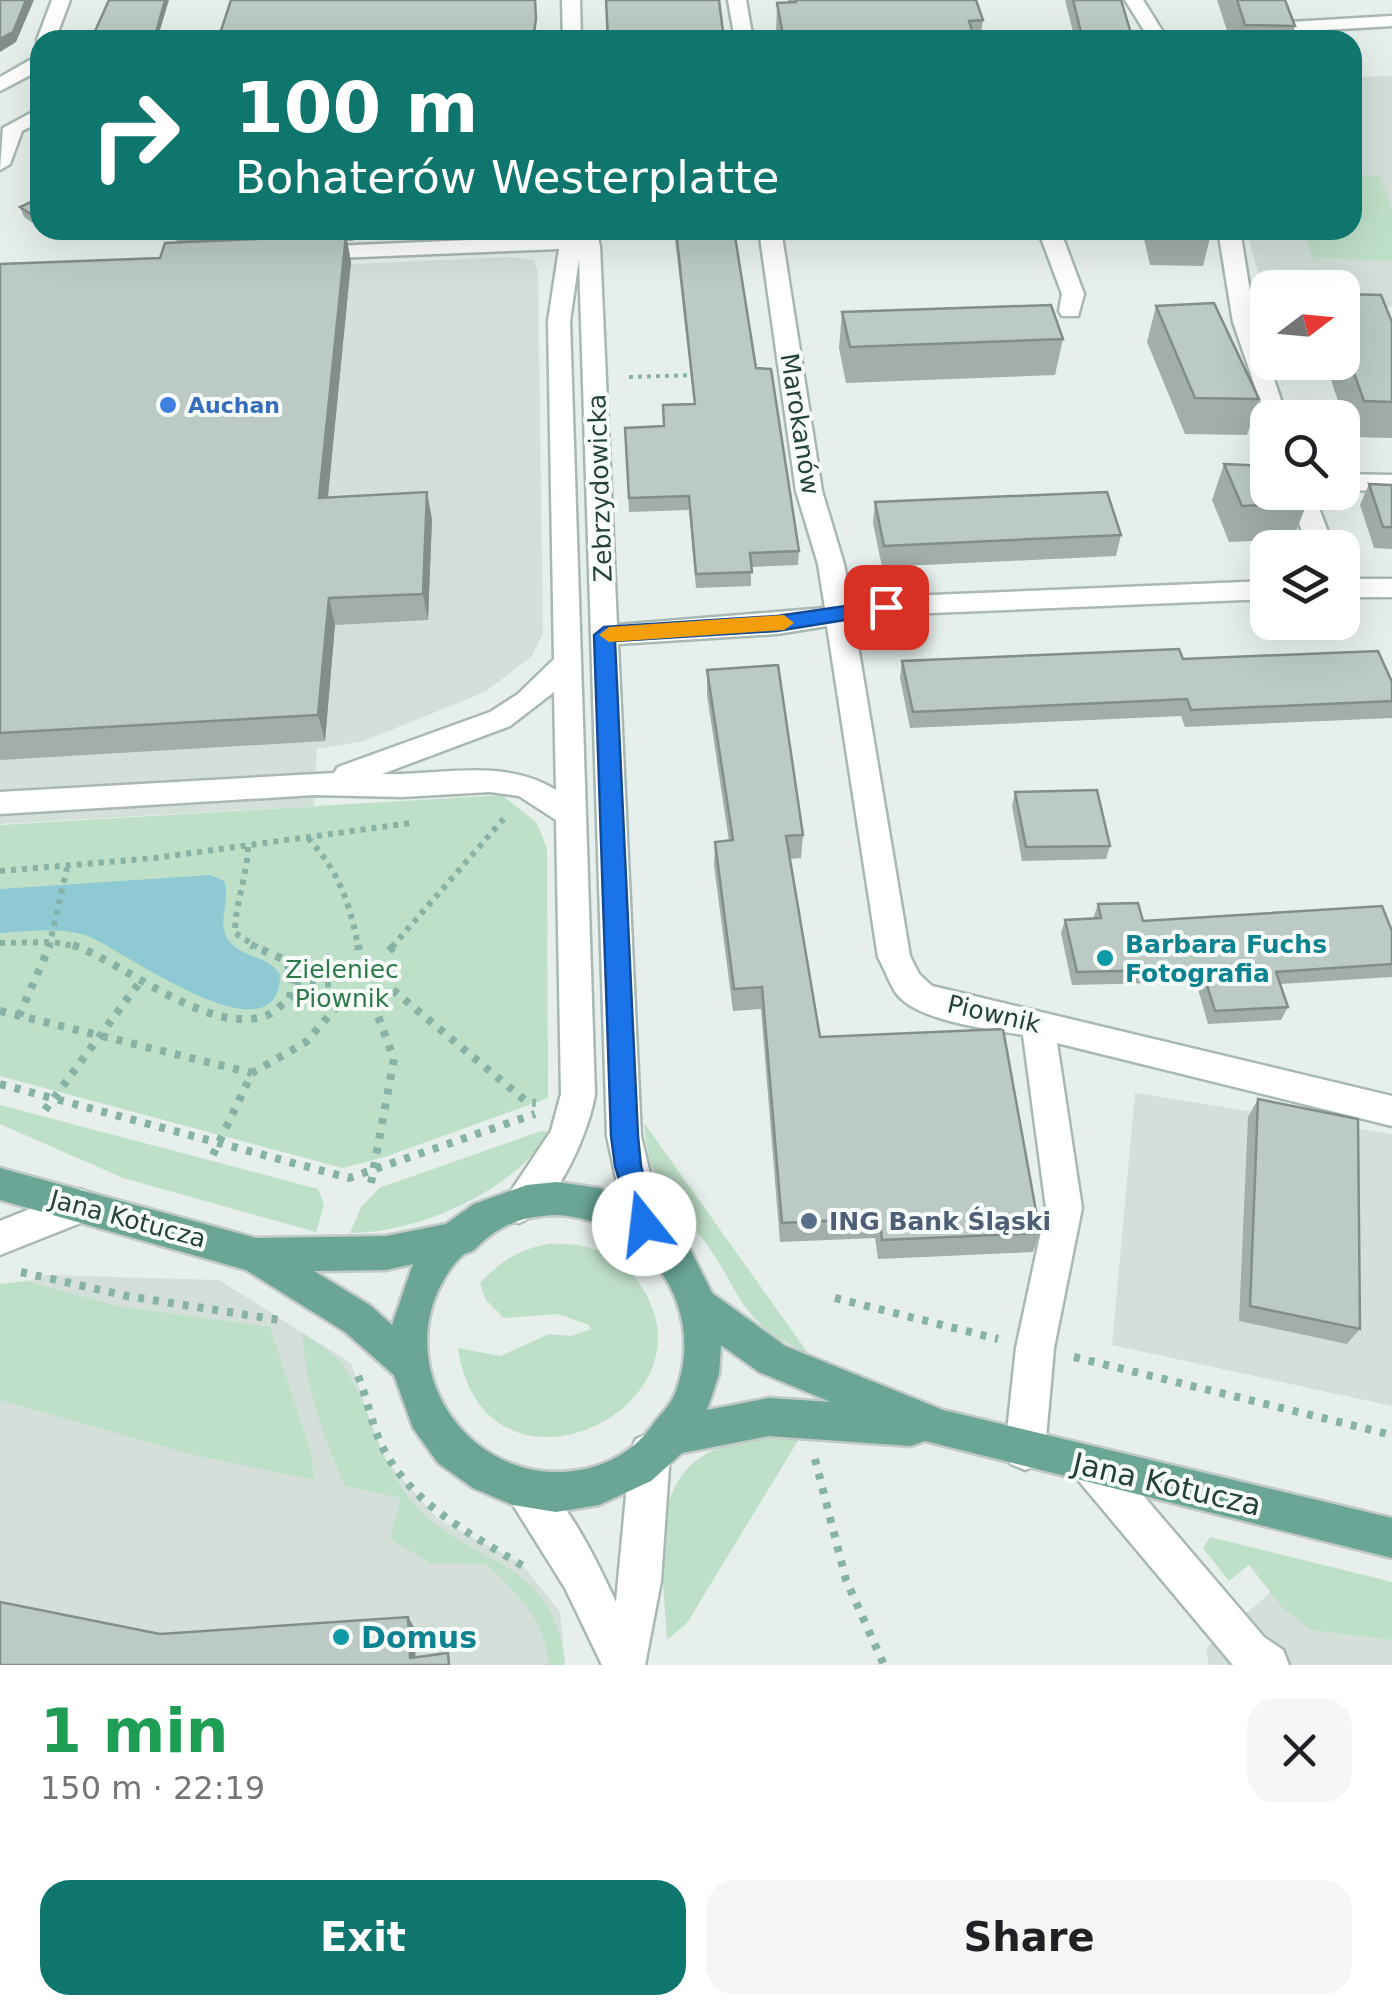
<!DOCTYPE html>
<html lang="en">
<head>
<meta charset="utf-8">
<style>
	body { margin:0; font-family:"DejaVu Sans",sans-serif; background:#f6f6f6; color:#202124; height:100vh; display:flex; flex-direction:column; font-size:38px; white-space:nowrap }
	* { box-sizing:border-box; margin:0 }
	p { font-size:32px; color:#757577 }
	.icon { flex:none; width:55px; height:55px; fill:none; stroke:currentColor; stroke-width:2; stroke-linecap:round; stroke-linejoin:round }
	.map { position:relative; height:1665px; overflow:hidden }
	.details { display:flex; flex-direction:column; background:#fff; flex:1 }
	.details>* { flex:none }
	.banner { position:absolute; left:30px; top:30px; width:1332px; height:210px; border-radius:30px; box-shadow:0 10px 40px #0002; background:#0f766e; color:#fff; overflow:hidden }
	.needle { width:65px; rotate:74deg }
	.controls { position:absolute; left:1250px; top:270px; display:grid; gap:20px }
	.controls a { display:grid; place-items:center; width:110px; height:110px; border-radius:20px; background:#fff; box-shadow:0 10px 40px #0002; font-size:50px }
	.pin { position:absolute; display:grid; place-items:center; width:85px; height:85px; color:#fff; margin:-42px; border-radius:20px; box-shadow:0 5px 15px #0006 }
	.me { position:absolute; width:110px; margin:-55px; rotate:344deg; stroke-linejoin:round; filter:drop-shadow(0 0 8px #0008) }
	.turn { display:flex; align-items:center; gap:35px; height:210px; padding:0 40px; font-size:45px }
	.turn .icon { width:130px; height:130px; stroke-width:2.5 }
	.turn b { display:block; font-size:70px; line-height:85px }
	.round { display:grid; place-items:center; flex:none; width:105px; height:105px; border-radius:30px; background:#f6f6f6 }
	.head { display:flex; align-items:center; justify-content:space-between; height:170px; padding:0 40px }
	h1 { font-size:60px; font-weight:600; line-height:75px; color:#1e9e55 }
	.primary-button { display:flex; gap:20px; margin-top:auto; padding:20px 40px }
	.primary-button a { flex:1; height:115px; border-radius:30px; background:#0f766e; color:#fff; font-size:40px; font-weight:600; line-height:115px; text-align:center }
	.primary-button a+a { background:#f6f6f6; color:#202124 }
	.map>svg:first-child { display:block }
	.built { fill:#d4dfda }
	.green { fill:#bfe0c8 }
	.water { fill:#8ec9d4 }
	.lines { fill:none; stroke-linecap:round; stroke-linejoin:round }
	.minor-casing { stroke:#a8b8b2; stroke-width:5 }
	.major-casing { stroke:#c2cac8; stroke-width:5 }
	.path-far2 { stroke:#86b3a5; stroke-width:4; stroke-dasharray:4 5; stroke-linecap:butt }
	.path-far1 { stroke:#86b3a5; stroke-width:6; stroke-dasharray:5 6; stroke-linecap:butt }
	.path { stroke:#86b3a5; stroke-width:8; stroke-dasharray:6 9; stroke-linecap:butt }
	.minor { fill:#fff; fill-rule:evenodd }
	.major { fill:#6aa596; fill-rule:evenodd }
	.wall { fill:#a1aea9 }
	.shaded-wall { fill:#838d89 }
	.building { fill:#bbcac4; stroke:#838d89; stroke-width:2.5 }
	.route { fill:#1a73e8; stroke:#114b97; stroke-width:2.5 }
	.slow { fill:#f59e0b }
	.shop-dot { fill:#3f7fe0; stroke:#f7fbf9; stroke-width:4 }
	.culture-dot { fill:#0f9aa8; stroke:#f7fbf9; stroke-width:4 }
	.service-dot { fill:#5c6f8a; stroke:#f7fbf9; stroke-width:4 }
	.labels { text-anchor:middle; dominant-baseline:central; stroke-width:8; stroke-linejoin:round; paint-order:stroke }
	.far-shop-label { font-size:22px; font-weight:bold; fill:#366cbe; stroke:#f7fbf9; text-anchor:start }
	.street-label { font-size:25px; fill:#24423a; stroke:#f7fbf9 }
	.culture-label { font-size:25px; font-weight:bold; fill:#0d838f; stroke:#f7fbf9; text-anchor:start }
	.park-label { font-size:25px; fill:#2d7a4b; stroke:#f7fbf9 }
	.service-label { font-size:25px; font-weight:bold; fill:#4e5e75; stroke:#f7fbf9; text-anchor:start }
	.near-street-label { font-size:30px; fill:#24423a; stroke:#f7fbf9 }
	.near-culture-label { font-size:30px; font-weight:bold; fill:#0d838f; stroke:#f7fbf9; text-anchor:start }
</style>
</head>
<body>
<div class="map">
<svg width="1392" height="1665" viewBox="0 0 1392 1665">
	<rect width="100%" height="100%" fill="#e6efeb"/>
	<!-- built -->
	<g class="built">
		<polygon points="1392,76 1392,307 1343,307 1342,288 1268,288 1267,303 1246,230 1352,230 1353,77"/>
		<polygon points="511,257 534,260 538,273 543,634 531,657 485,692 364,741 317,749 314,806 0,824 0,280"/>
		<polygon points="1135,1093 1392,1134 1392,1406 1112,1345"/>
		<polygon points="46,1275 219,1280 351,1363 382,1456 438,1519 522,1564 560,1612 565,1665 0,1665 0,1290"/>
		<polygon points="1271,1592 1311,1630 1392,1640 1392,1665 1209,1665 1206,1648"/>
	</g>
	<!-- green -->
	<g class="green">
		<polygon points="1353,175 1379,176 1392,209 1392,261 1312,257 1304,230 1352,230"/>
		<polygon points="502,795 537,823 547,848 548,1098 385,1157 343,1168 0,1076 0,825"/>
		<polygon points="0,1105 318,1189 324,1205 316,1232 123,1178 0,1124"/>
		<path d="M644 1123 808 1353C740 1324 743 1296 706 1243 670 1193 649 1191 644 1123Z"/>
		<path d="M541 1131 550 1132C514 1191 418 1233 350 1233L361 1207 379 1188Z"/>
		<path d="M549 1244C583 1242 616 1251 637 1280 730 1406 484 1524 458 1348L500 1356 549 1334 571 1336 591 1329 589 1325 558 1314 504 1318 485 1299 480 1283C499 1262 521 1248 549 1244Z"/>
		<polygon points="25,1281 121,1307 270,1327 311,1452 314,1480 190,1454 0,1400 0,1284"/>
		<path d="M302 1333C315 1343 336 1353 344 1367 372 1410 377 1460 414 1504 468 1567 555 1555 565 1665H549C544 1619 519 1594 486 1564L430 1563 390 1538 401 1498 345 1486C323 1437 306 1387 302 1333Z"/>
		<path d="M761 1438 799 1439 687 1623 667 1640C662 1551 640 1450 761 1438Z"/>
		<polygon points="1210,1537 1392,1582 1392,1640 1311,1630 1283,1608 1249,1565 1229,1581 1203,1548"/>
	</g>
	<!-- water -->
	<path class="water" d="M211 875 224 881C231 899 217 921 227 938 240 959 268 954 280 975 279 1068 115 944 85 935 57 927 29 931 0 933V889Z"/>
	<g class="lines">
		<!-- minor casing -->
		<g class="minor-casing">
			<g id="minor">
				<polygon points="52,0 70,0 55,40 40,40 39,44 37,40"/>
				<polygon points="562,0 580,0 581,40 563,40"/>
				<polygon points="728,0 746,0 753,40 735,40"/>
				<polygon points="1125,0 1143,0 1168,40 1150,40"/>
				<polygon points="1392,16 1392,26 1290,32 1281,27 1290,22"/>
				<polygon points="40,59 40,70 0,91 0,77 30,60"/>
				<polygon points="40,108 40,122 22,131 10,164 0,170 3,128"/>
				<path d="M561 230H596L600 246 617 625 825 608 818 564 796 491 759 230H781L822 491 844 564 851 604 907 596 1268 581V599L907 614 854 622 910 956 919 974 932 986 1392 1096V1126L1057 1043 1082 1208 1054 1348 1045 1450 1039 1464 1025 1470 1011 1464 1005 1450 1016 1348 1046 1208 1023 1035C990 1029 916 1021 896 993 889 982 884 968 878 957L827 626 777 634 618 644 641 1136 662 1224 657 1236 644 1241 631 1236 626 1224 607 1136 579 259 570 321 595 1094C589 1132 557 1208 519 1223L506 1218 501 1206 551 1131 561 1094 556 820 519 796 490 792 402 797 314 795 0 814V792L334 773 338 767 490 712 518 694 554 659 548 321 559 249 311 259 300 253 311 247 561 236ZM554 692 556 790C503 757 440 776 382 774L510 726Z"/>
				<polygon points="1038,230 1060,230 1084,294 1078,316 1062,316 1059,311 1062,294"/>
				<polygon points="1218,230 1240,230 1255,322 1287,418 1268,418 1268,424 1233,322"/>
				<polygon points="1342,474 1392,475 1392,491 1342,490"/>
				<polygon points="1288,492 1313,492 1334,548 1308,548"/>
				<rect x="1342" y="579" width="50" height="18"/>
				<polygon points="80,1189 93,1194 98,1206 93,1218 0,1255 0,1221"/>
				<path d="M650 1433 664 1439 670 1453 661 1581 645 1665H602L565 1588 503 1489 509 1475 523 1469C562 1485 598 1564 616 1602L630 1453 636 1439Z"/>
				<polygon points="1092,1446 1106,1452 1264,1637 1283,1650 1289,1665 1233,1665 1078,1480 1072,1466 1078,1452"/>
			</g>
		</g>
		<!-- major casing -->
		<g class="major-casing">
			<path id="major" d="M0 1168 256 1238 386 1236 446 1224 474 1204 527 1185 556 1182 599 1188 638 1204 662 1220 691 1251 712 1293 785 1346 943 1410 1392 1518V1558L925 1441 911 1446 769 1436 682 1453 651 1481 599 1505 556 1512 513 1505 473 1488 438 1463 413 1428 394 1375 345 1332 246 1270 0 1200ZM556 1215C644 1219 708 1304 676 1391 671 1406 659 1415 651 1427 630 1456 596 1471 560 1472 468 1474 401 1378 437 1293 443 1280 452 1264 463 1255 467 1252 473 1252 476 1248 499 1225 522 1216 556 1215ZM413 1264 392 1325 371 1306 314 1271 386 1270ZM721 1345 759 1372 831 1402 769 1398 707 1410 719 1374Z"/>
		</g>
		<!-- path-far2 -->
		<polyline class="path-far2" points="629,377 696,375"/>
		<!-- path-far1 -->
		<g class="path-far1">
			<path d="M308 838C338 870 351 905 358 947"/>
			<path d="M248 847C247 877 235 903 235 933L257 947"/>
			<polyline points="0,871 155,858 411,823"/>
			<polyline points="0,943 53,942 79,947"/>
			<polyline points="49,947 67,868"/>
			<polyline points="392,947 506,816"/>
		</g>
		<!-- path -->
		<g class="path">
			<path d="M73 945C126 964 208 1035 265 1016 274 1013 282 1004 290 998L294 974 283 959 251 945"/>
			<polyline points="358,945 359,950"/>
			<polyline points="389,951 395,945"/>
			<polyline points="295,985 337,983"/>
			<polyline points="393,990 527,1102 536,1103"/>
			<polyline points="0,1011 252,1073"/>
			<polyline points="19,1016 50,945"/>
			<polyline points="0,1084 349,1178 535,1114"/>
			<polyline points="45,1110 142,979"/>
			<polyline points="213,1155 252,1073 306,1042 340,1003"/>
			<polyline points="371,1183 394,1059 374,1005"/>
			<polyline points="21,1272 127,1296 279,1320"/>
			<polyline points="835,1298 998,1339"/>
			<polyline points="1074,1357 1392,1435"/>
			<path d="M358 1376C367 1398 371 1422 381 1444 409 1503 469 1533 523 1566"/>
			<polyline points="815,1459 846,1580 884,1665"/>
		</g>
		<!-- minor -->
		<use href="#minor" class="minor"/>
		<!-- major -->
		<use href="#major" class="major"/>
	</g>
	<!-- wall -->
	<g class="wall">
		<polygon points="788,0 976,0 983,20 980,40 777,40 776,33 777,3 788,3"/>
		<polygon points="1065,0 1121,0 1133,40 1075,40"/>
		<polygon points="1217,0 1285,0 1295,26 1291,40 1230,40"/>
		<polygon points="40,198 40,228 24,217 20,207"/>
		<polygon points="44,230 79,230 59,240"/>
		<polygon points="178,230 354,230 353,241 347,241 351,262 328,497 432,519 428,620 335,625 325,741 0,760 0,264 160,258 177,242 176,238"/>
		<polygon points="674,230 734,230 756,368 799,551 798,565 751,567 751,586 696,588 689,510 629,512 625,428 664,427 663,405 694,404"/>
		<polygon points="1142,230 1212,230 1203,266 1150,265"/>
		<polygon points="1342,294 1392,322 1392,438 1350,437 1325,362 1342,362"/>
		<polygon points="1156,306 1259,399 1247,435 1185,434 1147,342"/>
		<polygon points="842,312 1063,339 1055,375 846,383 839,348"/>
		<polygon points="1224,464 1307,503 1293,539 1229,542 1212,500"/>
		<polygon points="1369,484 1392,485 1392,549 1374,548 1360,505"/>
		<polygon points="875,502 1121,535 1116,556 882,567 873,523"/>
		<polygon points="1183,659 1392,682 1392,718 1185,727 1181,716 910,728 900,678 902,661"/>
		<polygon points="707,670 803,835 801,858 790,859 820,1037 1040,1233 1033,1252 878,1259 875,1238 780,1242 761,1009 733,1011 714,865 715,842 729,841 707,695"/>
		<polygon points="1015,792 1110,846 1106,859 1022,861 1012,806"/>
		<polygon points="1098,904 1143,921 1392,931 1392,977 1280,984 1288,1007 1281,1020 1208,1024 1196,982 1072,985 1061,933 1065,920 1093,919"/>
		<polygon points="1258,1099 1360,1329 1347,1344 1239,1321 1248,1117"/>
	</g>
	<!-- shaded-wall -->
	<g class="shaded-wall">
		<polygon points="26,0 34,0 16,42 0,52 0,39"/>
		<polygon points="165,0 169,0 157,40 154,40"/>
		<polygon points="56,230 79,230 59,240"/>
		<polygon points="346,235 351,262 325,525 319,498"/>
		<polygon points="427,492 432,519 428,620 423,594"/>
		<polygon points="329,598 335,625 325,741 318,715"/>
		<polygon points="408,1617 414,1627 416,1665 410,1658"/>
	</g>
	<!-- building -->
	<g class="building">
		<polygon points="0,0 26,0 13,32 0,39"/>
		<polygon points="109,0 165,0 154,40 91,40"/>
		<polygon points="231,0 535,0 536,19 533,40 218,40"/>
		<polygon points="606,0 719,0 724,40 608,40"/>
		<polygon points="796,0 976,0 983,20 969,21 975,40 784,40 777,3 796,2"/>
		<polygon points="1073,0 1121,0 1133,40 1083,40"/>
		<polygon points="1237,0 1285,0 1295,26 1245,25"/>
		<polygon points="40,198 40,220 20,207"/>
		<polygon points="178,230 351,230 176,238"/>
		<polygon points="676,230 734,230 756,368 771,369 799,551 750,553 752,572 696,574 689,496 629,498 625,428 664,426 663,405 695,404"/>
		<polygon points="346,235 319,498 427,492 423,594 329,598 318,715 0,733 0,264 160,258 165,243"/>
		<polygon points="1342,294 1381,295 1392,322 1392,402 1364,401 1342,340"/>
		<polygon points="1214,303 1259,399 1195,398 1156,306"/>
		<polygon points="1051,305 1063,339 850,347 842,312"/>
		<polygon points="1224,464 1268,466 1268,492 1302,492 1307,503 1242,506"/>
		<polygon points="1369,484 1392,485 1392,527 1383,527"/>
		<polygon points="1107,492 1121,535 884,546 875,502"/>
		<polygon points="1179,649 1183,659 1378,651 1392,682 1392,701 1191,710 1187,699 913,712 902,661"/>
		<polygon points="778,665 803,835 786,836 820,1037 1003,1029 1040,1233 882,1240 880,1218 782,1223 762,987 734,989 715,842 733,840 707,670"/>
		<polygon points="1097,790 1110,846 1026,847 1015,792"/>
		<polygon points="1138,903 1143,921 1382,906 1392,931 1392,964 1276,972 1288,1007 1215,1011 1202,969 1077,972 1065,920 1101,918 1098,904"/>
		<polygon points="1258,1099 1358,1119 1360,1329 1250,1306"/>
		<polygon points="0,1602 160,1634 408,1617 410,1658 448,1653 449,1665 0,1665"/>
	</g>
	<!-- route -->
	<polygon class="route" points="886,600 897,607 894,612 777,631 615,641 638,1136 641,1166 658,1224 654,1233 644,1237 635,1233 615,1166 611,1136 594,635 604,627 777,616"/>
	<!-- slow -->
	<polygon class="slow" points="784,615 794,623 784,630 609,642 599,635 609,627"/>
	<!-- markers -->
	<circle class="shop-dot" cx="168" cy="405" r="10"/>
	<g class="culture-dot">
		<circle cx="1105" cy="958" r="10"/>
		<circle cx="341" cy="1637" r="10"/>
	</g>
	<circle class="service-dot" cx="809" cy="1221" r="10"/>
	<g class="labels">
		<!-- far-shop labels -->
		<g class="far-shop-label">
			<text x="188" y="405">Auchan</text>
		</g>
		<!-- street labels -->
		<g class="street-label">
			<text transform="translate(800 424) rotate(81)">Marokanów</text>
			<text transform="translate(600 488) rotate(-92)">Zebrzydowicka</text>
			<text transform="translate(994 1014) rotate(13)">Piownik</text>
			<text transform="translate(128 1219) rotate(15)">Jana Kotucza</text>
		</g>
		<!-- culture labels -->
		<g class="culture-label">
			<text x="1125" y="944">Barbara Fuchs<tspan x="1125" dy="29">Fotografia</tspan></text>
		</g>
		<!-- park labels -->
		<g class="park-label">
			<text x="342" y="969">Zieleniec<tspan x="342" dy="29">Piownik</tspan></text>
		</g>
		<!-- service labels -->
		<g class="service-label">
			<text x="829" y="1221">ING Bank Śląski</text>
		</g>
		<!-- near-street labels -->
		<g class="near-street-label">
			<text transform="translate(1167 1484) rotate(13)">Jana Kotucza</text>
		</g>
		<!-- near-culture labels -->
		<g class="near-culture-label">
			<text x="361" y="1637">Domus</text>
		</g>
	</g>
</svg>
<div class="controls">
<a><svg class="needle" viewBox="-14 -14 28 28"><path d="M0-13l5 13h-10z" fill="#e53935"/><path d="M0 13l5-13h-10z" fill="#757577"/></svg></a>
<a><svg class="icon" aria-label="search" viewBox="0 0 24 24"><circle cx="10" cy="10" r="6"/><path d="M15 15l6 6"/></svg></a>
<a><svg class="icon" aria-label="layers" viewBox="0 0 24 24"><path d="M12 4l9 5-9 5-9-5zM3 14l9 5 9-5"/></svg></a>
</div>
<div class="pin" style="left:886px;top:607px;background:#d93025"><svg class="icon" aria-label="arrive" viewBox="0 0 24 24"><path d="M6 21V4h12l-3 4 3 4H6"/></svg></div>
<svg class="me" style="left:644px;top:1224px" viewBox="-20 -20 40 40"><circle r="19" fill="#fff"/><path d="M0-13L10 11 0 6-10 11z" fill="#1a73e8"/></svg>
<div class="banner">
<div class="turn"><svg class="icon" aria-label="right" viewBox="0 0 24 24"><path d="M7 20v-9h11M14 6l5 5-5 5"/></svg><div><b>100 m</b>Bohaterów Westerplatte</div></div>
</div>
</div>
<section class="details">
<div class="head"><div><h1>1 min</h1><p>150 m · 22:19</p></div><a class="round"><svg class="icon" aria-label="close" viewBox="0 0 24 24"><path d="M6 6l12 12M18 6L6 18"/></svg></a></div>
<div class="primary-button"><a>Exit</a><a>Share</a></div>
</section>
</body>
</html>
